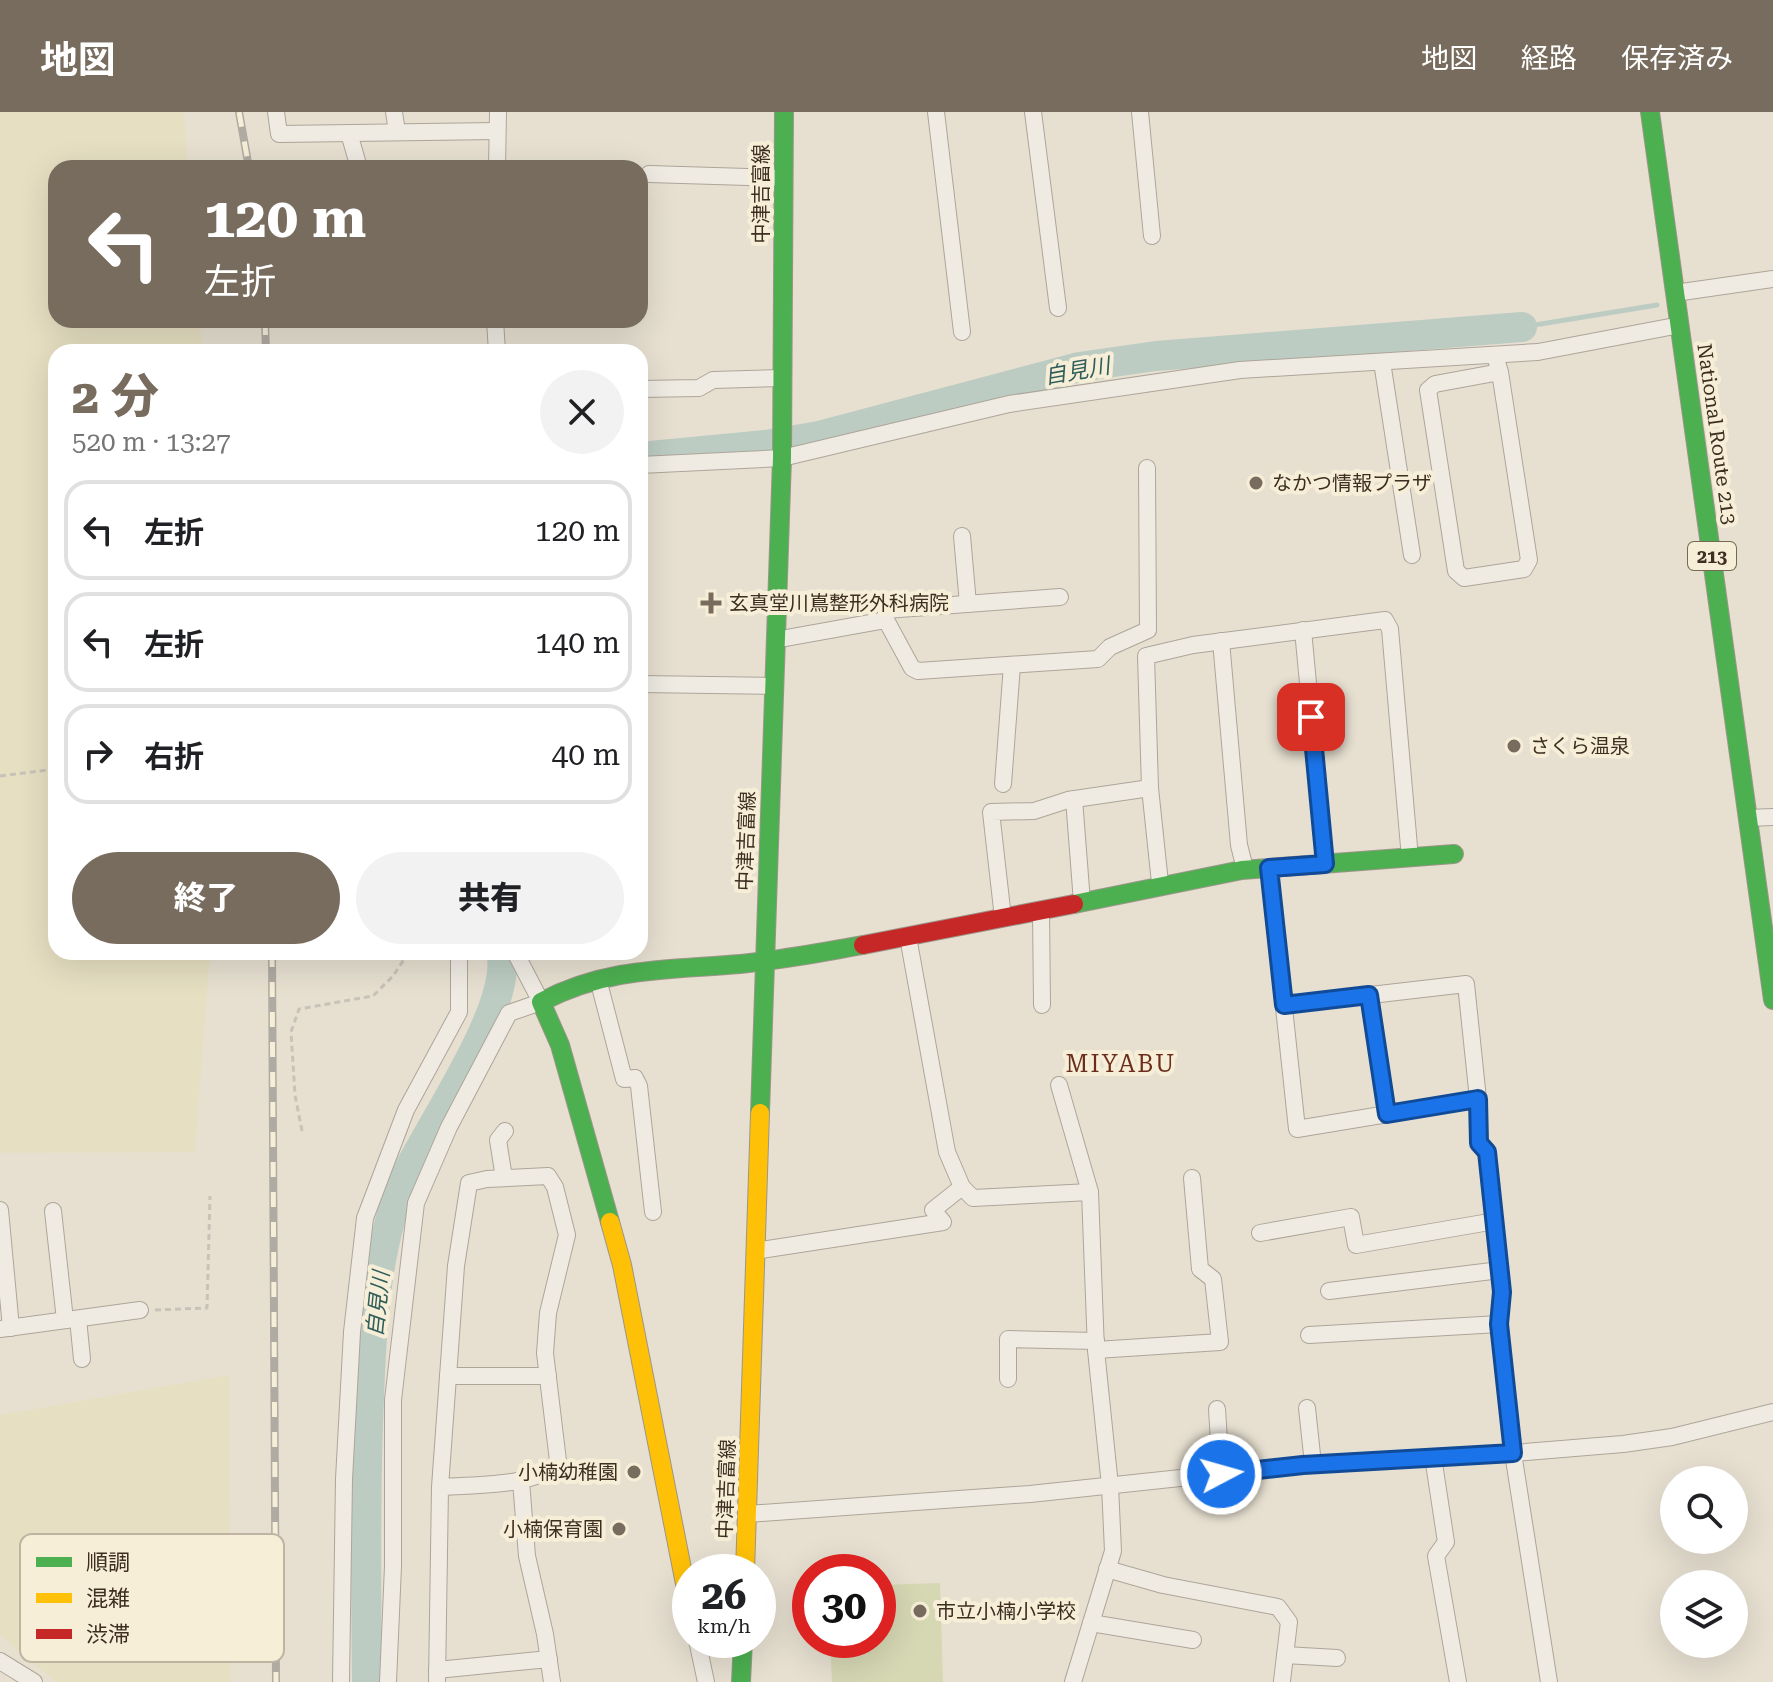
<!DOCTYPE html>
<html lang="ja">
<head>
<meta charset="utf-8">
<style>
	body { margin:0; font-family:"Roboto Serif","Noto Sans JP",serif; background:#f2f2f2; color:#202124; height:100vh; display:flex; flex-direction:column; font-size:30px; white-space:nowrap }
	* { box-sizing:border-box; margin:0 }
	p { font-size:26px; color:#757577 }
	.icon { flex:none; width:44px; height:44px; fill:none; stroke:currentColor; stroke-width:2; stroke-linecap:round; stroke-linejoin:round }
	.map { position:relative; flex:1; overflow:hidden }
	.panel { position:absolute; left:48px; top:232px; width:600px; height:616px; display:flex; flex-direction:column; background:#fff; border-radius:24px; box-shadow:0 8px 32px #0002 }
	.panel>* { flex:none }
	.guide { position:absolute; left:48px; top:48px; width:600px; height:168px; border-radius:24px; box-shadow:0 8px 32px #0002; background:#786c5e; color:#fff; overflow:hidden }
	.controls { position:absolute; left:1660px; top:1354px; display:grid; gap:16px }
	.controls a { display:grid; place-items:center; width:88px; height:88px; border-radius:50%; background:#fff; box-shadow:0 8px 32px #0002; font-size:40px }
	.speed { position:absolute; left:672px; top:1442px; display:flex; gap:16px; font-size:40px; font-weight:700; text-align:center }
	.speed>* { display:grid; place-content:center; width:104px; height:104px; border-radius:50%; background:#fff; box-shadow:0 8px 32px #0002; line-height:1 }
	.speed small { font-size:20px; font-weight:400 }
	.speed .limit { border:12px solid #d22; background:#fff; color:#111 }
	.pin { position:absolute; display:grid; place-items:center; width:68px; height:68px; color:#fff; margin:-34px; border-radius:16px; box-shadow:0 4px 12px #0006 }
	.me { position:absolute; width:88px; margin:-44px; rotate:84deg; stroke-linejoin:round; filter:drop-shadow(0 0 6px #0008) }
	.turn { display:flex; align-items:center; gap:28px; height:168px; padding:0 24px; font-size:36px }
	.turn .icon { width:104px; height:104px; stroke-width:2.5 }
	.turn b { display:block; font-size:56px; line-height:68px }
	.round { display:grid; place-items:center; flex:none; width:84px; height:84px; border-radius:42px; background:#f2f2f2 }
	.headline { display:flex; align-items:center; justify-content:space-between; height:136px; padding:0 24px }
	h1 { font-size:48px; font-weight:800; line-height:60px; color:#786c5e }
	.primary-button { display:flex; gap:16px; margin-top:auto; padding:16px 24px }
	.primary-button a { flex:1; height:92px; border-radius:48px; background:#786c5e; color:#fff; font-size:32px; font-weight:800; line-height:92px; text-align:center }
	.primary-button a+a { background:#f2f2f2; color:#202124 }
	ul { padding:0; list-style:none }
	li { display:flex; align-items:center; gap:24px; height:100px; margin:0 16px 12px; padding:0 8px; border:4px solid #e0e0e0; border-radius:24px }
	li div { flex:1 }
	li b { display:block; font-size:30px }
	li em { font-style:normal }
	header { display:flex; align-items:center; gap:48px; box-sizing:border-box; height:112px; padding:0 40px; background:#786c5e; color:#fff }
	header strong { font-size:38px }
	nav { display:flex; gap:44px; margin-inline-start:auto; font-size:28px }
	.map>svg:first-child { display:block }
	.farmland { fill:#e6dfc2 }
	.green { fill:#d6d7b3 }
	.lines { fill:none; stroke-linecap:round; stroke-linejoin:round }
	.stream { stroke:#bcccc2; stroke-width:5 }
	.river { stroke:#bcccc2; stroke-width:30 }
	.street-casing { stroke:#ada599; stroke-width:18 }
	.fast-casing { stroke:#9c958a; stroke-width:20 }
	.slow-casing { stroke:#9c958a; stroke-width:20 }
	.jam-casing { stroke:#9c958a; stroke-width:20 }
	.path { stroke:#c8c2b9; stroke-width:3; stroke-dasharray:6 4; stroke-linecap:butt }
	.street { stroke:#efebe3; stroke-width:16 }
	.fast { stroke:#4caf50; stroke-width:18 }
	.slow { stroke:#ffc107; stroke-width:18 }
	.jam { stroke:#c62828; stroke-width:18 }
	.rail-casing { stroke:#afaaa2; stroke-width:8 }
	.rail { stroke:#f7eed8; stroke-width:5; stroke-dasharray:15; stroke-linecap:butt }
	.route-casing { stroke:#114b97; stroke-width:20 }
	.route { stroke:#1a73e8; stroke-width:14 }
	.poi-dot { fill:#786c5e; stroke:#f7eed8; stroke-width:3 }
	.labels { text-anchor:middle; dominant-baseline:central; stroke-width:8; stroke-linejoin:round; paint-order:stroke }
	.shield { fill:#f7eed8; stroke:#756857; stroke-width:2 }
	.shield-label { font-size:18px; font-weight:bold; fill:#3d2e20 }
	.street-label { font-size:20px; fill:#3d2e20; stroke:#f7eed8 }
	.poi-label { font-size:20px; fill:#3d2e20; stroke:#f7eed8; text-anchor:start }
	.water-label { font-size:22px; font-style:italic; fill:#2f5d5a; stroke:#f7eed8 }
	.quarter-label { font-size:24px; letter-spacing:2px; fill:#6b2e1e; stroke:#f7eed8 }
	.key { fill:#f7eed8; stroke:#bfb4a1; stroke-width:2 }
	.key-label { font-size:22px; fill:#3d2e20 }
</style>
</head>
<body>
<header>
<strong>地図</strong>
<nav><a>地図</a><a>経路</a><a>保存済み</a></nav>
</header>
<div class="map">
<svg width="1773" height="1570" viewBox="0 0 1773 1570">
	<rect width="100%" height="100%" fill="#e7e0d1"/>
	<!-- farmland -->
	<g class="farmland">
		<polygon points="0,0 184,0 188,56 56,56 56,208 200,208 202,240 56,240 56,840 210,840 195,1040 0,1041"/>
		<polygon points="229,1263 231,1570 56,1570 0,1523 0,1303"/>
	</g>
	<!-- green -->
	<polygon class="green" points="940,1471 943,1570 832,1570 830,1528 878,1528 878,1473"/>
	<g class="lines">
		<!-- stream -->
		<polyline class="stream" points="1522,215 1657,193"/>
		<!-- river -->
		<g class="river">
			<polyline points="640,345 766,333 819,324 1079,255 1156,244 1522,215"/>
			<path d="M367 1570C366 1484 365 1399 368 1313 371 1229 372 1140 407 1061 432 1010 514 892 501 840"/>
		</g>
		<!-- street casing -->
		<g class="street-casing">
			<g id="street">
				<polyline points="276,0 279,22 497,19"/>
				<polyline points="394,0 397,20"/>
				<polyline points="936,0 962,220"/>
				<polyline points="1033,0 1058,196"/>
				<polyline points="1140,0 1152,124"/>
				<polyline points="349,21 359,56"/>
				<polyline points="497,56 498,0"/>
				<polyline points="649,62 784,66"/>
				<polyline points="1675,181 1773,167"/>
				<polyline points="495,208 497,240"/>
				<polyline points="1495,244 1500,260 1529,448 1524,457 1464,466 1456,459 1428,278 1435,272 1500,260"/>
				<polyline points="1382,250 1412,443"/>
				<polyline points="640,277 699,276 713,268 783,266"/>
				<polyline points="640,353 782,346 1009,292 1240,258 1538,240 1680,213"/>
				<polyline points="962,424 968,492"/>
				<polyline points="886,508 886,498 1060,485"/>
				<polyline points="1303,518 1325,752"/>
				<polyline points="775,528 886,508 912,556 918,559 1098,547 1110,535 1148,518 1147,356"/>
				<polyline points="1221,529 1239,733 1245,757"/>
				<polyline points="640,572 773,574"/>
				<polyline points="1003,672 1012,553"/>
				<polyline points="1074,687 1082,790"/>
				<polyline points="1748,706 1773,705"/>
				<polyline points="1269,756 1297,1017 1478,987 1466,872 1284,893"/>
				<polyline points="1160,771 1150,676 1146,544 1193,533 1385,508 1390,517 1410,746"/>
				<polyline points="1041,798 1042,893"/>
				<polyline points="1003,806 991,700 1034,699 1068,688 1150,676"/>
				<polyline points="908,825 947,1040 962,1075 973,1086 1090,1080 1096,1238 1110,1374 1113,1439 1073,1570"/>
				<polyline points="598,867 624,967 635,966 639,974 653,1100"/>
				<polyline points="1369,883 1387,1002"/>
				<polyline points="1059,973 1090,1080"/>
				<polyline points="1478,987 1479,1031 1487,1040 1502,1180 1499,1212 1513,1341 1549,1570"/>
				<polyline points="504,1066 498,1028 505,1019"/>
				<polyline points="0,1098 11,1216"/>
				<polyline points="53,1099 65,1208"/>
				<polyline points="1260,1121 1351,1105 1356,1133 1495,1109"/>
				<polyline points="755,1139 943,1110 933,1098 962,1075"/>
				<polyline points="1329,1179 1500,1158"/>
				<polyline points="78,1207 82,1247"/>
				<polyline points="0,1217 140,1198"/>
				<polyline points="1309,1223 1499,1212"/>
				<polyline points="1096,1238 1220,1230 1213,1167 1200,1157 1192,1066"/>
				<polyline points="448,1264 548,1264"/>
				<polyline points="1008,1267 1008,1227 1096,1229"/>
				<polyline points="1307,1296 1313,1352"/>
				<polyline points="1217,1297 1221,1362"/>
				<polyline points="1433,1345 1446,1430 1436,1444 1458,1570"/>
				<polyline points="521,1369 527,1444 545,1522 552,1570"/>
				<polyline points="747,1402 1030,1382 1303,1353 1513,1341 1623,1332 1672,1325 1773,1300"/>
				<polyline points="1107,1457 1163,1473 1278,1495 1289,1510 1282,1569"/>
				<polyline points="1091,1511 1193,1528"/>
				<polyline points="697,1528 706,1570"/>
				<polyline points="1285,1543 1337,1546"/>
				<polyline points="0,1549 34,1570"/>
				<polyline points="437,1558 549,1547"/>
				<polyline points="341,1570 344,1367 352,1220 365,1106 406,998 459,900 459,840"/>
				<polyline points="388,1570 393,1454 393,1288 416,1091 449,1015 509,901 541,890 515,840"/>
				<path d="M437 1570 440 1375 456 1154 469 1071 487 1067 548 1064 555 1075 567 1123 548 1201 545 1241 558 1349C543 1375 467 1373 440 1375"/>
			</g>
		</g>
		<!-- fast casing -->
		<g class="fast-casing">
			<g id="fast">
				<polyline points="1650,0 1773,888"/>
				<polyline points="1074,792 1242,758 1454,742"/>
				<polyline points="760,1001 782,346 784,0"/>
				<path d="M610 1110 560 933 541 890C607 855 668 858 740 852 781 848 822 840 863 833"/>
				<polyline points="741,1570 743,1528"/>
			</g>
		</g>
		<!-- slow casing -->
		<g class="slow-casing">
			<g id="slow">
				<polyline points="610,1110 622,1153 690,1497"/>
				<polyline points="745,1460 760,1001"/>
			</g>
		</g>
		<!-- jam casing -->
		<g class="jam-casing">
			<polyline id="jam" points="863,833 1074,792"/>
		</g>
		<!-- path -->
		<g class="path">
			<polyline points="0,664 56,657"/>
			<polyline points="302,1019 295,983 291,920 299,897 373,884 393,864 409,840"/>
			<polyline points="155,1198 207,1196 210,1084"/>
		</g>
		<!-- street -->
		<use href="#street" class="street"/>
		<!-- fast -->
		<use href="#fast" class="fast"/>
		<!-- slow -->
		<use href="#slow" class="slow"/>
		<!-- jam -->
		<use href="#jam" class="jam"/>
		<!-- rail casing -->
		<g class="rail-casing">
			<g id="rail">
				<polyline points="239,0 249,56"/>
				<polyline points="265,208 266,240"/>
				<polyline points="272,840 276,1570"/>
			</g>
		</g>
		<!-- rail -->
		<use href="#rail" class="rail"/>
	</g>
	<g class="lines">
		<!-- route casing -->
		<g class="route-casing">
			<polyline id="route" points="1221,1362 1303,1353 1513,1341 1499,1212 1502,1180 1487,1040 1479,1031 1478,987 1387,1002 1369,883 1284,893 1269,756 1325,752 1311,605"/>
		</g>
		<!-- route -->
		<use href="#route" class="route"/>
	</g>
	<!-- markers -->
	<g class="poi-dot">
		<circle cx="1256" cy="371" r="8"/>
		<path d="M707 479h8v8h8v8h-8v8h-8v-8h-8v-8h8z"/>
		<circle cx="1514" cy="634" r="8"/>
		<circle cx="634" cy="1360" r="8"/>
		<circle cx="619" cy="1417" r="8"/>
		<circle cx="920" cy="1499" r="8"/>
	</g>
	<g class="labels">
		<!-- shield labels -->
		<rect class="shield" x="1688" y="430" width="48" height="28" rx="6"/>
		<g class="shield-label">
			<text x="1712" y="444">213</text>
		</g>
		<!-- street labels -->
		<g class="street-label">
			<text transform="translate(761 82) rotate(-90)">中津吉富線</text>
			<text transform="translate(1717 322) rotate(82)">National Route 213</text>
			<text transform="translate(746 729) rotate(-88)">中津吉富線</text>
			<text transform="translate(726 1377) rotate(-88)">中津吉富線</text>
		</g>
		<!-- poi labels -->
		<g class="poi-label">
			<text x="1272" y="371">なかつ情報プラザ</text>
			<text x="729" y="491">玄真堂川嶌整形外科病院</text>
			<text x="1530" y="634">さくら温泉</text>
			<text x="618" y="1360" text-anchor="end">小楠幼稚園</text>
			<text x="603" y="1417" text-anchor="end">小楠保育園</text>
			<text x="936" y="1499">市立小楠小学校</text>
		</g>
		<!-- water labels -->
		<g class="water-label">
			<text transform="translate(1077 259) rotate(-10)">自見川</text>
			<text transform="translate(378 1192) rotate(-84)">自見川</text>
		</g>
		<!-- quarter labels -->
		<g class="quarter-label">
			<text x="1121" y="952">MIYABU</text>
		</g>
	</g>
	<!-- legend -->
	<rect x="20" y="1422" width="264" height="128" rx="12" class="key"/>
	<rect x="36" y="1445" width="36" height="10" fill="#4caf50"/>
	<rect x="36" y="1481" width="36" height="10" fill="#ffc107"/>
	<rect x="36" y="1517" width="36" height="10" fill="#c62828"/>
	<g class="key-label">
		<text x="86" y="1458">順調</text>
		<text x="86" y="1494">混雑</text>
		<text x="86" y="1530">渋滞</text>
	</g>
</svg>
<div class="controls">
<a><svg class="icon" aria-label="search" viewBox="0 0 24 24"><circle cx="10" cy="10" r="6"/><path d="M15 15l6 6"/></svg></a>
<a><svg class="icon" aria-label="layers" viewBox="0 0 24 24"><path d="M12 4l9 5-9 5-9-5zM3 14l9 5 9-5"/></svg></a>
</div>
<div class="speed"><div>26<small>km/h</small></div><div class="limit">30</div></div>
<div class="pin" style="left:1311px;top:605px;background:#d93025"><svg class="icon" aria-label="arrive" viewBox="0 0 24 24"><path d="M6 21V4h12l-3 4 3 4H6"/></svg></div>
<svg class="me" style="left:1221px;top:1362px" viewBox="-20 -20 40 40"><circle r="17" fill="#1a73e8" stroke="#fff" stroke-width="3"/><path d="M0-11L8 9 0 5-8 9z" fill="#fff"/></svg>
<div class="guide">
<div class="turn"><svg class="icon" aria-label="left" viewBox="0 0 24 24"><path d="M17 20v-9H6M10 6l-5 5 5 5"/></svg><div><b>120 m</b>左折</div></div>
</div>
<section class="panel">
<div class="headline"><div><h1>2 分</h1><p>520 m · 13:27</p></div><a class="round"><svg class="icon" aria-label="close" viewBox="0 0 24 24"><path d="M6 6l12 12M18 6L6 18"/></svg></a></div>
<ul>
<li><svg class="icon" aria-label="left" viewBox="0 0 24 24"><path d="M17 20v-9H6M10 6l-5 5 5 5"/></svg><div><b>左折</b></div><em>120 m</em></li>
<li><svg class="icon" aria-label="left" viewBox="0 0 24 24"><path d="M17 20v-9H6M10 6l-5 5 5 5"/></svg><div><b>左折</b></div><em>140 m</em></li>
<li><svg class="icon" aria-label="right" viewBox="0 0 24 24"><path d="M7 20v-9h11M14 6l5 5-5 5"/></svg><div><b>右折</b></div><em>40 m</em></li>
</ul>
<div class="primary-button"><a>終了</a><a>共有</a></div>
</section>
</div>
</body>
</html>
